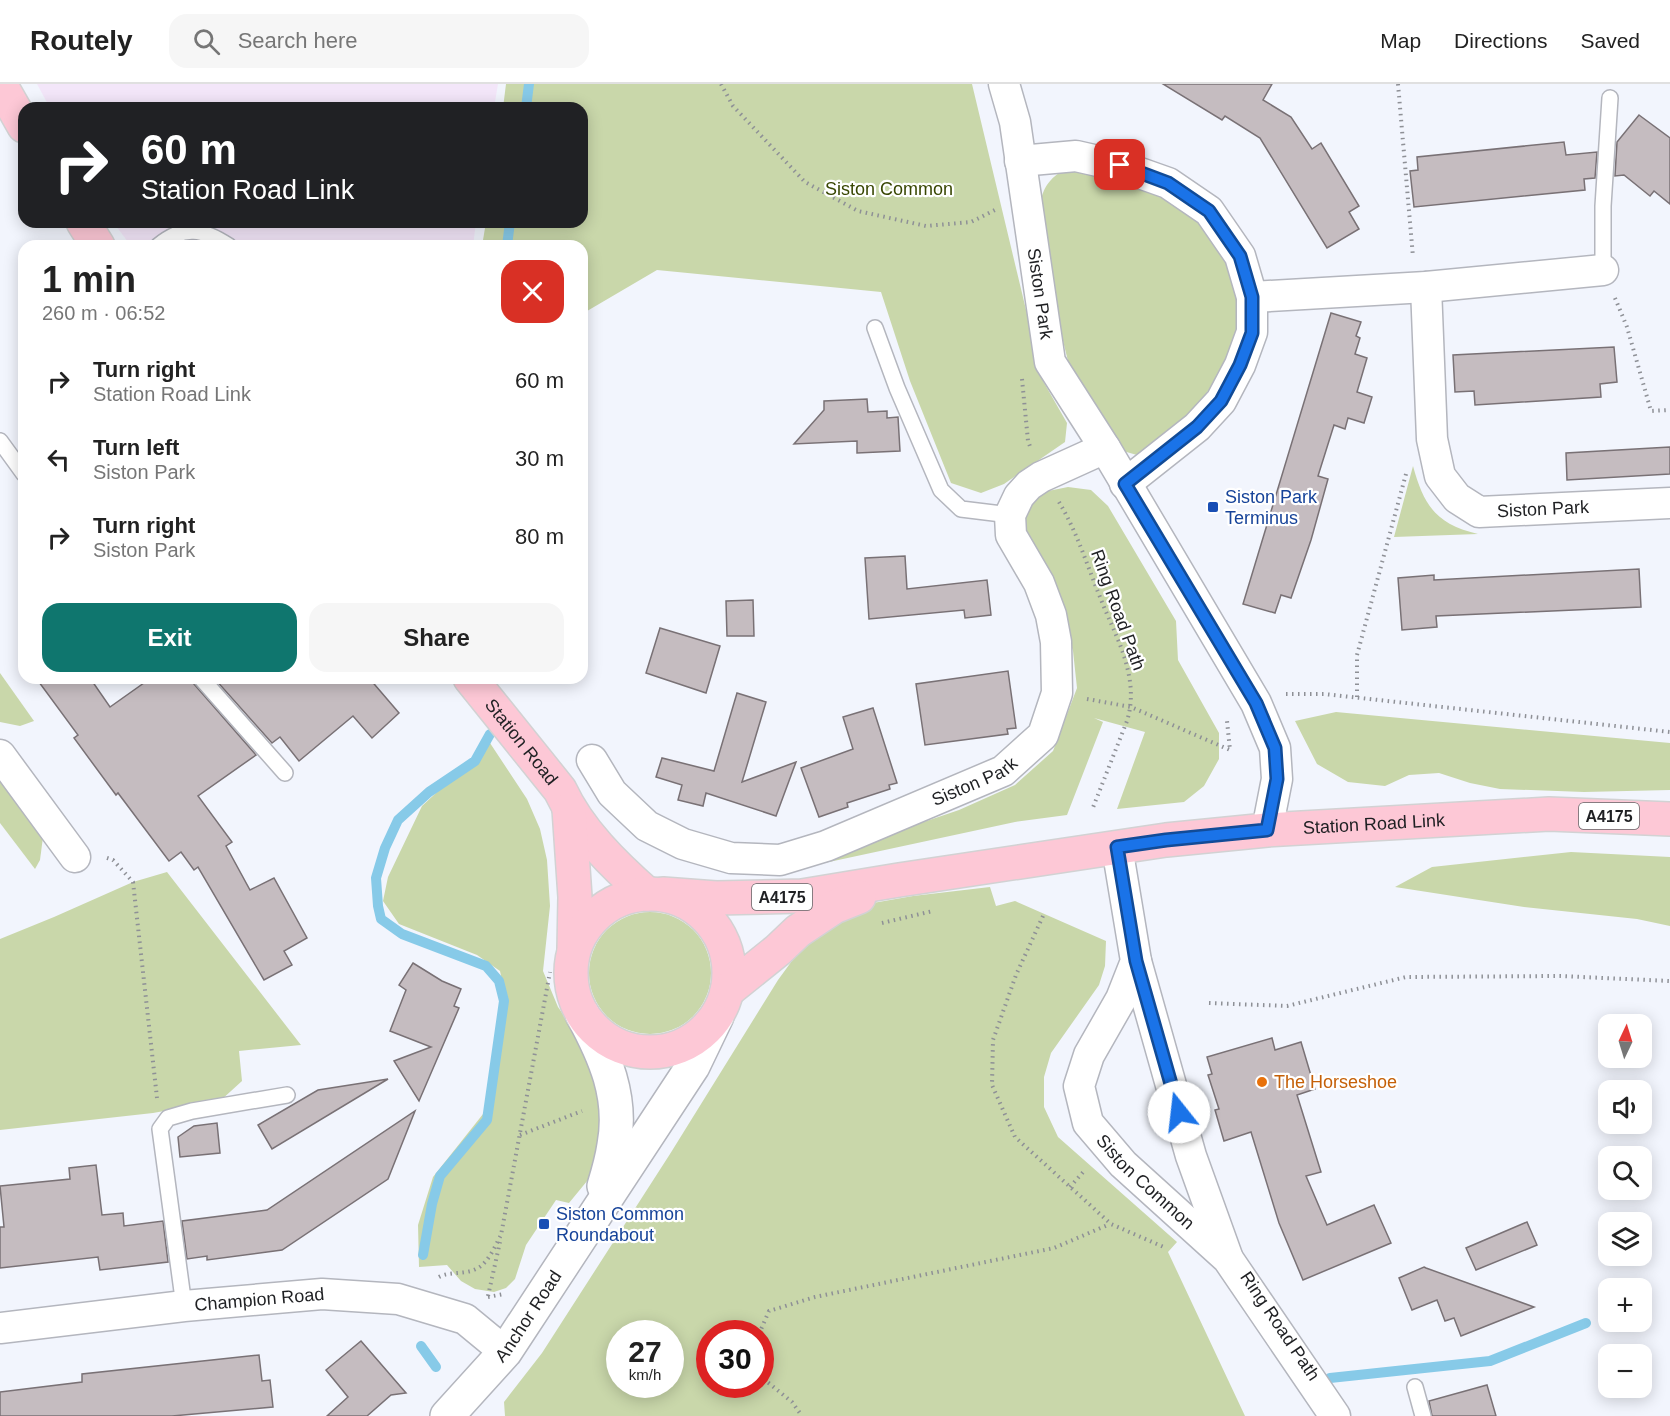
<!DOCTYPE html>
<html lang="en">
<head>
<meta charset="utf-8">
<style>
	body { margin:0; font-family:Helvetica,sans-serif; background:#f6f6f6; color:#222; height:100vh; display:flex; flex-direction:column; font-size:22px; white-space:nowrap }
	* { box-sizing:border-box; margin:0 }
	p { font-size:20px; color:#767676 }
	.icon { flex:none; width:33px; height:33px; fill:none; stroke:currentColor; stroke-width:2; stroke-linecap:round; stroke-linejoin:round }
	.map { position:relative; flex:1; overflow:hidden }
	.details { position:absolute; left:18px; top:156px; width:570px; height:444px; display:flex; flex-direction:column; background:#fff; border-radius:18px; box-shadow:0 3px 15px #0003 }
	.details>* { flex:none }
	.guide { position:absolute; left:18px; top:18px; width:570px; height:126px; border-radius:18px; box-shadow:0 3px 15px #0003; background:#202124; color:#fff; overflow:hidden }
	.needle { width:39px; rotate:4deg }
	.tools { position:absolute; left:1598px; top:930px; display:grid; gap:12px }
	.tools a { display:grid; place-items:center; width:54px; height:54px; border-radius:12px; background:#fff; box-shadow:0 3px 15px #0003; font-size:30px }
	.speed { position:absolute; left:606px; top:1236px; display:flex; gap:12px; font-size:30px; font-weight:700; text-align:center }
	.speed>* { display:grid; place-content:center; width:78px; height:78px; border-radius:50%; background:#fff; box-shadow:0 3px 15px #0003; line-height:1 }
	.speed small { font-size:15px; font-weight:400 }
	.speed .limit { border:9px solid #d22; background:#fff; color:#111 }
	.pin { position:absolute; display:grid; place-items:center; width:51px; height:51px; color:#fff; margin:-26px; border-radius:12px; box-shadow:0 3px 9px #0006 }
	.me { position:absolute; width:66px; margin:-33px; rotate:344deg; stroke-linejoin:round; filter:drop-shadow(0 0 4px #0008) }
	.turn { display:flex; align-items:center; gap:21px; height:126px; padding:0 24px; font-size:27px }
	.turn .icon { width:78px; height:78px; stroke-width:2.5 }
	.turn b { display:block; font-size:42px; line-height:51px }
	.round { display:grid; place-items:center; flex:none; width:63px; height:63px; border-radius:18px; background:#f6f6f6 }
	.headline { display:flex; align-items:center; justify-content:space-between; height:102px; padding:0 24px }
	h1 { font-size:36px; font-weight:600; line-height:45px }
	.button { display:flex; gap:12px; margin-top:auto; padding:12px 24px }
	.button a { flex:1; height:69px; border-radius:18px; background:#0f766e; color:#fff; font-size:24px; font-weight:600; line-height:69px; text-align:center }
	.button a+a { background:#f6f6f6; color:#222 }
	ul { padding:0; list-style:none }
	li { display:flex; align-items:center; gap:18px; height:78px; padding:0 24px }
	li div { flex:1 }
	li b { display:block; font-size:22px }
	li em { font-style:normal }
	header { display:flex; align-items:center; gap:36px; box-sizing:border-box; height:84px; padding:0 30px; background:#fff; border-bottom:2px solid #e0e0e0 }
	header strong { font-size:28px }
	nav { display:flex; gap:33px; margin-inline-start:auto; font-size:21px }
	.search { width:420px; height:54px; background:#f6f6f6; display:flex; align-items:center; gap:15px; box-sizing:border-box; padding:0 21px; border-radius:18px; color:#767676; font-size:22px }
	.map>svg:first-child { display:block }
	.industrial { fill:#f3e6f9 }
	.green { fill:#c9d7aa; fill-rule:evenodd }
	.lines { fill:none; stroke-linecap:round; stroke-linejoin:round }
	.stream { stroke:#87cae8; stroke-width:10 }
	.building { fill:#c5bcc0; stroke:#797175; stroke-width:1.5 }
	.service-casing { stroke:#b4b6be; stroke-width:18 }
	.minor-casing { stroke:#b4b6be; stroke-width:33 }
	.tertiary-casing { stroke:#b4b6be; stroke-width:36 }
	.primary-casing { stroke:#d2d2d3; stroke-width:36 }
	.path { stroke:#8e9096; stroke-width:4; stroke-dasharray:1.5 4.5; stroke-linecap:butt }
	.service { stroke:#fff; stroke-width:15 }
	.minor { stroke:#fff; stroke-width:30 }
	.tertiary { stroke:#fff; stroke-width:33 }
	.primary { stroke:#fdc8d6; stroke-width:33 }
	.route-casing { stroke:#114b97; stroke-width:15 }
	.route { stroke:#1a73e8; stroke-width:10 }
	.transit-dot { fill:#1a4fb4; stroke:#fff; stroke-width:2 }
	.food-dot { fill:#e8710a; stroke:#fff; stroke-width:2 }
	.labels { text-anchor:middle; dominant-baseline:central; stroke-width:4.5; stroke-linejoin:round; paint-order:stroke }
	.shield { fill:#fff; stroke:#626365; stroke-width:1.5 }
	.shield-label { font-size:16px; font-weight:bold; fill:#1f2023 }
	.park-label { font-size:18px; fill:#384602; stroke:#fff }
	.street-label { font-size:18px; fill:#1f2023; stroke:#fff }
	.transit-label { font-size:18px; fill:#164399; stroke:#fff; text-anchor:start }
	.food-label { font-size:18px; fill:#c56008; stroke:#fff; text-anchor:start }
</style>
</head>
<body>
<header>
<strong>Routely</strong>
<div class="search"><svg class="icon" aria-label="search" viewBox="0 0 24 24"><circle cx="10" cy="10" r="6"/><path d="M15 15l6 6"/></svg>Search here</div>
<nav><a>Map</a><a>Directions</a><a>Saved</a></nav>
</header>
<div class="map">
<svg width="1670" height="1332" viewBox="0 0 1670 1332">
	<rect width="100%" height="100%" fill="#f2f5fd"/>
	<!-- industrial -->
	<g class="industrial">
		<polygon points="37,0 498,0 494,24 50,24"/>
		<polygon points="113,138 476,138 473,162 131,162"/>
	</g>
	<!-- green -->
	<g class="green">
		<polygon points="506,0 972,0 1043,297 1067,339 1065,358 1004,400 981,409 951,399 910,297 881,208 657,186 582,230 582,162 482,162 486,138 582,138 582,24 503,24"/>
		<path d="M1065 85 1131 93 1200 135 1229 179 1238 211 1236 245 1230 269 1214 299 1193 327 1149 369 1137 371 1123 367 1113 354 1068 277 1062 253 1041 115C1045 100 1052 93 1065 85Z"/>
		<path d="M1413 382C1424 422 1436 440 1478 450L1394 453Z"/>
		<polygon points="1068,403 1091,406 1108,422 1176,537 1178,576 1219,649 1219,675 1204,702 1184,718 1117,725 1145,648 1094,634 1103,638 1067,731 1015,738 801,784 800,780 959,726 1015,701 1053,667 1077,604 1073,567 1062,534 1024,447 1026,423 1038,409"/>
		<polygon points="0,589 34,637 20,642 0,638"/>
		<polygon points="1336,628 1670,659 1670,706 1584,708 1500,705 1470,699 1439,689 1409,691 1385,702 1348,698 1317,680 1295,637"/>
		<polygon points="490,659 527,715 540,745 547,776 550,822 543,887 558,923 576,949 592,977 606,1037 592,1091 569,1119 556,1116 526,1161 515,1195 506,1204 494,1208 475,1205 461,1197 447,1181 419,1183 418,1141 433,1093 487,1025 504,906 500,887 477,871 399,840 383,817 388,793 422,722"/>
		<polygon points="0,685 43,753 40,776 35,785 0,739"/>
		<polygon points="1571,768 1670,773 1670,842 1637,835 1524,823 1395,803 1432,783"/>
		<polygon points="167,788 301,961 239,967 242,997 220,1017 153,1029 0,1046 0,855 54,833 133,798"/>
		<path d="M990 803 996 822 1015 817 1106 857 1105 882 1099 901 1051 969 1044 993V1023L1058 1053 1177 1158 1168 1168 1245 1332H505L504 1318 542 1269 670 1070 778 896 805 859 873 819 913 812ZM620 1250H670V1300H620ZM710 1250H760L761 1290 764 1295 760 1293V1300H710Z"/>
		<circle cx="650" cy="889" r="61"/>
	</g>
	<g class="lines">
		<!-- stream -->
		<g class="stream">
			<polyline points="526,24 529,0"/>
			<polyline points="507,162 510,138"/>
			<polyline points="423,1171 432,1120 440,1092 487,1036 504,917 499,897 486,882 402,850 381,835 378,822 376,794 385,764 398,736 429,708 475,677 490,650"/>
			<polyline points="421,1262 436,1283"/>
			<polyline points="1330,1294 1490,1277 1586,1239"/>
		</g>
	</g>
	<!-- building -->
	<g class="building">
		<polygon points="1163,0 1272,0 1263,16 1291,33 1312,65 1321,59 1359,122 1349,128 1359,145 1327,164 1260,54 1225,32 1222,36"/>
		<polygon points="1639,31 1670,54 1670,120 1654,107 1650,112 1624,91 1615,92 1617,58"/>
		<polygon points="1564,58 1566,71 1597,68 1595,94 1584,95 1585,106 1414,123 1410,87 1418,86 1417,73"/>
		<polygon points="1331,229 1361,238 1356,252 1360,254 1355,270 1367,274 1357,308 1372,313 1364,339 1348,334 1345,345 1334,341 1318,392 1328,395 1311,456 1291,514 1281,511 1275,529 1243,520"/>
		<polygon points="1614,263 1617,298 1600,300 1601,313 1475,321 1474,307 1455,308 1453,271"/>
		<polygon points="867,315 868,328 887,327 887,334 898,333 900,367 857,369 857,357 794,360 824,326 824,317"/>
		<polygon points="1670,363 1670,390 1567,396 1566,369"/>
		<polygon points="905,472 907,505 987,496 991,531 965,534 964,526 869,535 865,474"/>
		<polygon points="1639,485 1641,523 1436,532 1437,543 1402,546 1398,494 1434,491 1434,496"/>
		<polygon points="753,516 754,552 727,552 726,517"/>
		<polygon points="660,544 720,562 706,609 646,589"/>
		<polygon points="1008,587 1016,644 1007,645 1008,650 925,661 916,600"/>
		<polygon points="36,594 90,594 110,623 151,594 191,594 194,600 256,671 198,712 232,758 226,762 250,806 274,794 307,854 284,867 292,881 264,896 198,783 194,786 181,768 169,777 118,709 116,711 74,654 78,651"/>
		<polygon points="214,594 369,594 399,629 372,654 353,632 299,677 280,653 272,659"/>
		<polygon points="737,609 766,618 742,698 796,678 776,732 706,709 703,722 678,716 682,701 656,693 662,674 714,687"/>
		<polygon points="873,624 897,699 889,701 890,705 847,719 848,723 819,733 801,684 853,665 843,633"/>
		<polygon points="413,879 442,897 461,905 454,922 459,924 419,1017 394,977 431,963 390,947 406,906 399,901"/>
		<polygon points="1272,954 1275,966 1301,958 1315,1005 1297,1011 1321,1088 1306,1092 1327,1141 1374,1121 1391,1159 1303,1196 1279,1139 1251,1048 1224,1057 1215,1026 1219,1025 1208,991 1212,990 1207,973"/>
		<polygon points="388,995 272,1065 258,1041 318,1006"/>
		<polygon points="415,1027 388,1095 282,1166 207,1176 207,1172 187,1175 182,1137 267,1126"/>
		<polygon points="217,1039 220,1069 180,1073 178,1053 194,1042"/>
		<polygon points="96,1081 102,1131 123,1129 124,1142 163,1137 168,1178 100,1186 98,1173 0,1184 0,1143 4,1143 0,1102 70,1095 69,1084"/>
		<polygon points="1527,1138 1537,1161 1476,1186 1466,1164"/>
		<polygon points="1424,1183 1426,1184 1534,1223 1461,1252 1454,1234 1445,1237 1437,1216 1412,1226 1399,1194"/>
		<polygon points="361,1257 406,1309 391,1311 367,1332 327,1332 348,1313 326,1286"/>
		<polygon points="259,1271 262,1297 270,1296 273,1323 172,1332 0,1332 0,1308 82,1298 82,1290"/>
		<polygon points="1487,1301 1496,1332 1432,1332 1429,1317"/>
	</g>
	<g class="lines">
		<!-- service casing -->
		<g class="service-casing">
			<g id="service">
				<path d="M158 162C185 140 203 145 229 162"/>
				<polyline points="1603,186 1603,122 1610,14"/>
				<polyline points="875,244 897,304 941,406 961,425 1010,431"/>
				<polyline points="0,357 24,390"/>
				<polyline points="201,594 285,689"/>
				<polyline points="184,1222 160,1045 168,1034 192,1027 287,1011"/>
				<polyline points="1415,1303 1423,1332"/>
			</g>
		</g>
		<!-- minor casing -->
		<g class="minor-casing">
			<g id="minor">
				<path id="s1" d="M1004 0 1015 38 1050 278 1105 364 1256 619 1275 664 1277 695 1267 746"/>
				<polyline points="1020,77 1076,72 1120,82 1168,99 1209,127 1240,172 1252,213 1252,248 1240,281 1221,317 1197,343 1125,400"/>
				<path id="s2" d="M1426 203 1432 355 1440 392 1457 414 1479 428 1670 419"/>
				<polyline points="1252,213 1426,203 1603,186"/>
				<polyline points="0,671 75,773"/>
				<path id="s3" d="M592 676 612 709 647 742 683 760 731 774 780 776 826 762 1003 687 1043 651 1057 609 1056 558 1051 531 1039 499 1011 451 1010 431 1019 412 1029 401 1041 393 1105 364"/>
				<path id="s4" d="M1117 763 1136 877 1121 915 1089 971 1079 1002 1088 1039 1123 1080 1228 1175 1335 1332"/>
				<polyline points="1136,877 1191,1072 1227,1172"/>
				<path id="s5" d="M0 1244 184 1222 322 1210 398 1215 465 1235 505 1268"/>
			</g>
		</g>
		<!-- tertiary casing -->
		<g class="tertiary-casing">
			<g id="tertiary">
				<path d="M582 930C605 972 623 1013 614 1061 612 1075 608 1089 604 1102"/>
				<path id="s6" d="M447 1332 505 1268 693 982 717 932"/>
			</g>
		</g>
		<!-- primary casing -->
		<g class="primary-casing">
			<g id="primary">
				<polyline points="0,0 24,42"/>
				<polyline points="83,138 98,162"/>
				<path id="s7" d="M470 594 560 706C579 747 614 781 647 810"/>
				<polyline points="569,725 575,813 574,865"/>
				<path id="s8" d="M663 810 716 814 802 812 899 796 1166 756 1267 746 1549 730 1670 735"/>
				<circle cx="650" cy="889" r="79"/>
				<polyline points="727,907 778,866 798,847 834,823 859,813"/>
			</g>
		</g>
		<!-- path -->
		<g class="path">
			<polyline points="721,0 733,22 805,98 858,127 926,142 971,138 997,125"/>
			<polyline points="1398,0 1413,173"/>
			<polyline points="1615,214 1627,243 1651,327 1670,326"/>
			<polyline points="1022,295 1028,357 1031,365"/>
			<path d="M1059 418C1077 448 1087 481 1100 513 1109 537 1123 562 1128 587 1132 604 1132 621 1127 637L1092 726"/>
			<polyline points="1286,610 1324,610 1670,648"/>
			<polyline points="1357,613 1357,571 1406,390"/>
			<polyline points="1087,615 1131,623 1230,666 1227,637"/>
			<polyline points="107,774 113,776 133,798 157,1014"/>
			<polyline points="1043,832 1016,891 993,956 992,1001 1015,1053 1111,1140 1166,1164"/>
			<polyline points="882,839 933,827"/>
			<polyline points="1209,919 1287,922 1406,893 1560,892 1670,897"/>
			<polyline points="520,1051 582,1027"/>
			<polyline points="1070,1103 1085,1086"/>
			<path d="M439 1193C450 1187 464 1191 476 1185 488 1180 495 1162 501 1151L550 888"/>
			<polyline points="488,1212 500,1158"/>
			<polyline points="488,1213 504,1210"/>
			<polyline points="759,1250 769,1227 815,1213 1054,1164 1110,1140"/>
			<polyline points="760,1290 765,1296 792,1318 802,1332"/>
		</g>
		<!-- service -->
		<use href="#service" class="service"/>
		<!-- minor -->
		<use href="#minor" class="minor"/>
		<!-- tertiary -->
		<use href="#tertiary" class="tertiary"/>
		<!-- primary -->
		<use href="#primary" class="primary"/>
	</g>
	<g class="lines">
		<!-- route casing -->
		<g class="route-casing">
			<polyline id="route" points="1120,81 1168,99 1209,127 1240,172 1252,213 1252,249 1240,281 1221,317 1197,343 1125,400 1256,619 1275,664 1277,695 1267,746 1166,756 1117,763 1136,877 1179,1028"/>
		</g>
		<!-- route -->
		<use href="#route" class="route"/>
	</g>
	<!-- markers -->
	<g class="transit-dot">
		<rect x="1207" y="417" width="12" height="12" rx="3"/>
		<rect x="538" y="1134" width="12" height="12" rx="3"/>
	</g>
	<circle class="food-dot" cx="1262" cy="998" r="6"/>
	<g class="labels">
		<!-- shield labels -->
		<g class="shield">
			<rect x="1579" y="719" width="60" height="26" rx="4.5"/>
			<rect x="752" y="800" width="60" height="26" rx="4.5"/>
		</g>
		<g class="shield-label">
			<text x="1609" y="732">A4175</text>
			<text x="782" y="813">A4175</text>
		</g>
		<!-- park labels -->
		<g class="park-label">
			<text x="889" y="105">Siston Common</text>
		</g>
		<!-- street labels -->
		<g class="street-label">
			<text stroke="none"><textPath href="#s1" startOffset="213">Siston Park</textPath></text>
			<text stroke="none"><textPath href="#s2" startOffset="308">Siston Park</textPath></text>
			<text transform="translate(1118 526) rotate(70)">Ring Road Path</text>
			<text stroke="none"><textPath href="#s7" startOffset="82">Station Road</textPath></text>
			<text stroke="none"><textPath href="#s3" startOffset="436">Siston Park</textPath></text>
			<text stroke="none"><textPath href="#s8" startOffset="716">Station Road Link</textPath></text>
			<text stroke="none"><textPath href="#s4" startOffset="374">Siston Common</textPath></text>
			<text stroke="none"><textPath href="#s5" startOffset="261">Champion Road</textPath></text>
			<text stroke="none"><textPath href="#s6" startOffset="129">Anchor Road</textPath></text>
			<text transform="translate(1280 1242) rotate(56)">Ring Road Path</text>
		</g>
		<!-- transit labels -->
		<g class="transit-label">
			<text x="1225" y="413">Siston Park<tspan x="1225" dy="21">Terminus</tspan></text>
			<text x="556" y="1130">Siston Common<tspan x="556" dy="21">Roundabout</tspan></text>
		</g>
		<!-- food labels -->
		<g class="food-label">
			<text x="1274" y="998">The Horseshoe</text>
		</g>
	</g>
</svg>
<div class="tools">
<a><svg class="needle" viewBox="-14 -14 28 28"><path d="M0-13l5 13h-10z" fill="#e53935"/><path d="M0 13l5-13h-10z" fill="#767676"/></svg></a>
<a><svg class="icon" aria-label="sound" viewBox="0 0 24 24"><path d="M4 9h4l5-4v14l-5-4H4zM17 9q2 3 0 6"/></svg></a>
<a><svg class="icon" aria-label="search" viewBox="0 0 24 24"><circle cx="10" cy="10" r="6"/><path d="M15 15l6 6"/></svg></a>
<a><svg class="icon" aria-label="layers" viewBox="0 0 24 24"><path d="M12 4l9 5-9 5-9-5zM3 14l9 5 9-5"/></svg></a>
<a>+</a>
<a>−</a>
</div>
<div class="speed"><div>27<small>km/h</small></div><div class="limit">30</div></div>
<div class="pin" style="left:1120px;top:81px;background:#d93025"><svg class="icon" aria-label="arrive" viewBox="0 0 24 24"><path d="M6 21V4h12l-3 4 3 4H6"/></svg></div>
<svg class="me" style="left:1179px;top:1028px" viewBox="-20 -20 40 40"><circle r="19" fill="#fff"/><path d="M0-13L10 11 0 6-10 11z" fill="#1a73e8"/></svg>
<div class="guide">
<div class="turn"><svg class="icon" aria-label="right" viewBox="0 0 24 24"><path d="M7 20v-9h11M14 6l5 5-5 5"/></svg><div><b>60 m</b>Station Road Link</div></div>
</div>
<section class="details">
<div class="headline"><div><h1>1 min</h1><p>260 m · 06:52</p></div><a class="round" style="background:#d93025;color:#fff"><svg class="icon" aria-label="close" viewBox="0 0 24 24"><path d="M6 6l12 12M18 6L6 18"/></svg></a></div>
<ul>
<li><svg class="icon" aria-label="right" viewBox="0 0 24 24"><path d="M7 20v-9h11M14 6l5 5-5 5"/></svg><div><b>Turn right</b><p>Station Road Link</p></div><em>60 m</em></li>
<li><svg class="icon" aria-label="left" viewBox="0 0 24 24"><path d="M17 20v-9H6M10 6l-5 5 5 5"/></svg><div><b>Turn left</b><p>Siston Park</p></div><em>30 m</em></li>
<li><svg class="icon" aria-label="right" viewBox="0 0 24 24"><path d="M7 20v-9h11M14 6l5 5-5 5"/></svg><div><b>Turn right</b><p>Siston Park</p></div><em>80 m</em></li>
</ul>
<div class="button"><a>Exit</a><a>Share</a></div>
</section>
</div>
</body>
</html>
